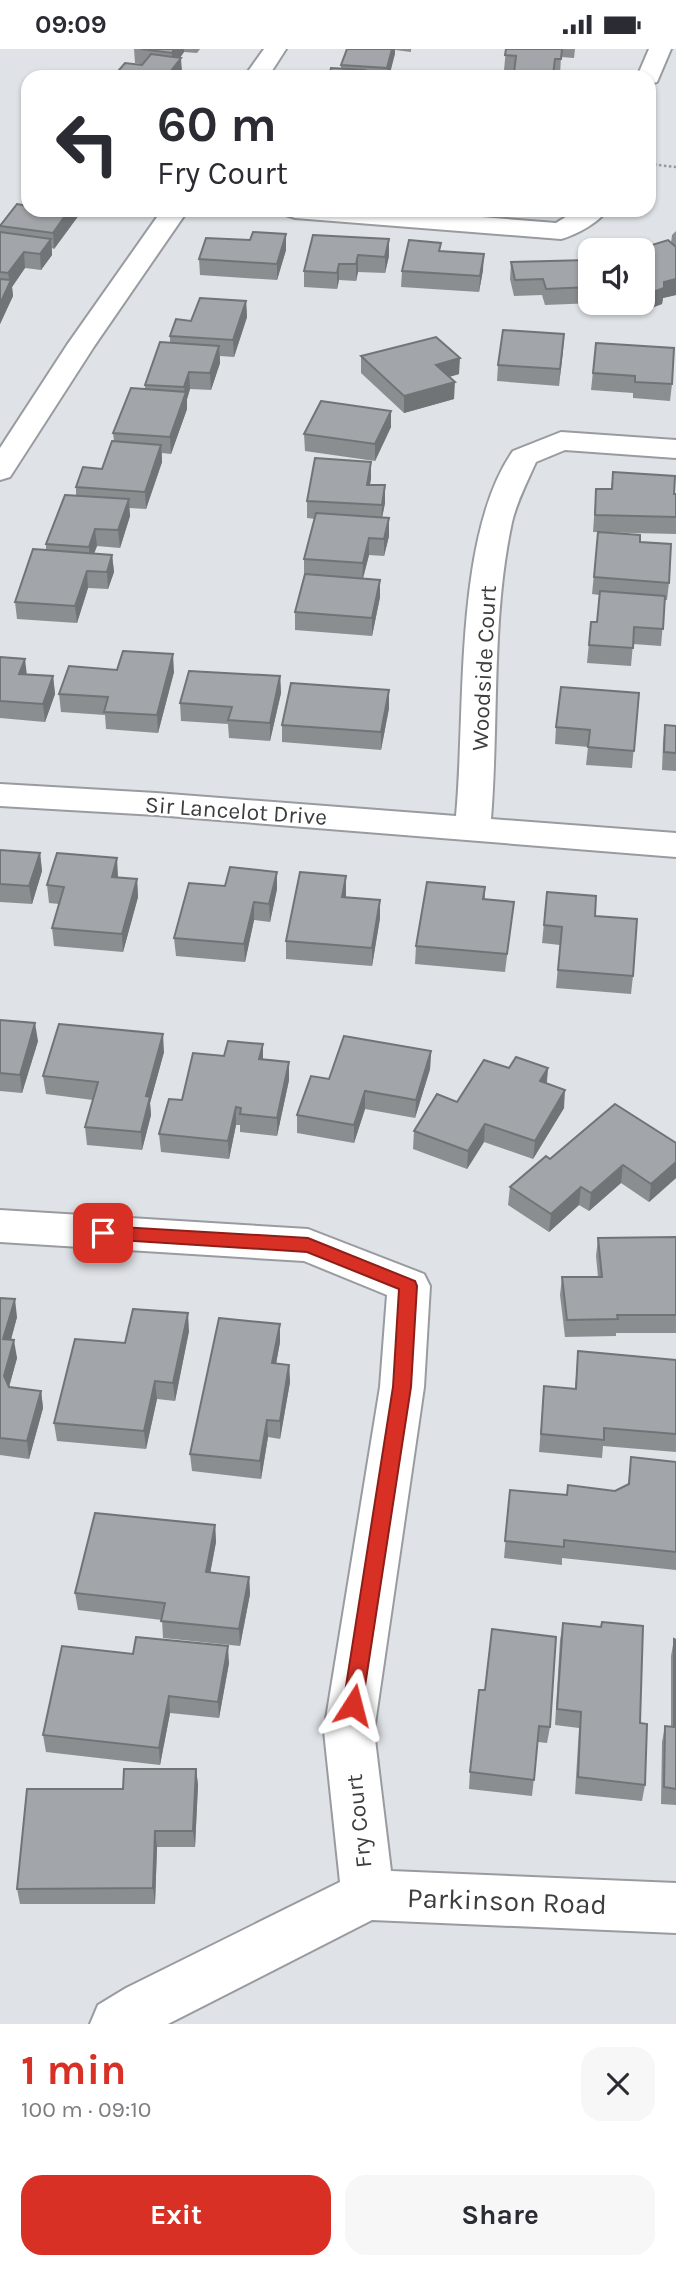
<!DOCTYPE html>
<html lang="en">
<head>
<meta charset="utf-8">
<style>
	body { margin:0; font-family:Karla,sans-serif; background:#f7f7f7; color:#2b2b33; height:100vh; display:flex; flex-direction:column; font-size:26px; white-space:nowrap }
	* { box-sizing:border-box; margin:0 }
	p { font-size:23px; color:#7c7c81 }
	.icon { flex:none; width:38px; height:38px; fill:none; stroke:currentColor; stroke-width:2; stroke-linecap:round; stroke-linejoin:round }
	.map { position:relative; height:1975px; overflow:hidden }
	.drawer { display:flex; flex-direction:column; background:#fff; flex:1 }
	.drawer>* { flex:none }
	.hud { position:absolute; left:21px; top:21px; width:635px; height:147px; border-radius:21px; box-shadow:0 2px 5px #0004; background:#fff; color:#2b2b33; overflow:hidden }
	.tools { position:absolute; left:578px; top:189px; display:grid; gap:14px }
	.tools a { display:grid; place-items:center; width:77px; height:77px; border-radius:14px; background:#fff; box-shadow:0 2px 5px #0004; font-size:35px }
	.pin { position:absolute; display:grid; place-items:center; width:60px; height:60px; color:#fff; margin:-30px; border-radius:14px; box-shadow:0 4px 10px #0006 }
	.me { position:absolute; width:77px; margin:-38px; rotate:9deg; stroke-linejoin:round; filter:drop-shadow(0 0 5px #0008) }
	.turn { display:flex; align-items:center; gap:24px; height:147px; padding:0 21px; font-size:32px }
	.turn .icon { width:91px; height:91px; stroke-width:2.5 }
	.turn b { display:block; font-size:49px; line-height:60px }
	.round { display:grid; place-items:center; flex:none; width:74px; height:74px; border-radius:21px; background:#f7f7f7 }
	.summary { display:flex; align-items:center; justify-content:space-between; height:119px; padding:0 21px }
	h1 { font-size:42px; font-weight:700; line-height:52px; color:#d93025 }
	.cta { display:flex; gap:14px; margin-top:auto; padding:14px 21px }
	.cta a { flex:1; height:80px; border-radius:21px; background:#d93025; color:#fff; font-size:28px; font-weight:700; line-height:80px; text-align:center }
	.cta a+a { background:#f7f7f7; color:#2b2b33 }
	.status { display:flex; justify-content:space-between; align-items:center; height:49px; padding:0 35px; background:#fff; direction:ltr }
	.status svg { height:19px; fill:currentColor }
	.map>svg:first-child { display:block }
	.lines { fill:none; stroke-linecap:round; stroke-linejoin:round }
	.minor-casing { stroke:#989b9f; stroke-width:4 }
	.path { stroke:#97999b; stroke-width:2.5; stroke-dasharray:2.5 2.5; stroke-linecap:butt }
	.minor { fill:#fff; fill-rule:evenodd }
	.wall { fill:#8b8e91 }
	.shaded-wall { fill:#717476 }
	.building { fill:#a2a5a9; stroke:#717476; stroke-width:2 }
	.route { fill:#d93025; stroke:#8d1f18; stroke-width:2 }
	.labels { text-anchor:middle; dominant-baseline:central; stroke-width:5; stroke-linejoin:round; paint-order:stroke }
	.street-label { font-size:23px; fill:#3c3d3e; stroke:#fff }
	.near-street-label { font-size:28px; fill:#3c3d3e; stroke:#fff }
</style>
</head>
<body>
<div class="status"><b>09:09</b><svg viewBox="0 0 49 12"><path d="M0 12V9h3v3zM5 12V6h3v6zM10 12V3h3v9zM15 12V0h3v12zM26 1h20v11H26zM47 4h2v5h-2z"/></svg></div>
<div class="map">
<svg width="676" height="1975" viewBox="0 0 676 1975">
	<rect width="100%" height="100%" fill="#dfe2e6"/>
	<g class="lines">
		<!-- minor casing -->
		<g class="minor-casing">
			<g id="minor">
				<polygon points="264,0 286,0 268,28 244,28"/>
				<polygon points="649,0 671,0 657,33 649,35 649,28 637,28"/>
				<polygon points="162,161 188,161 95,296 10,428 0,431 0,399 67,296"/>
				<path d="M282 161H392L556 174 577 161H607C598 174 576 186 561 190L295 169 286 166Z"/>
				<path d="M561 383 676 391V409L565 401 536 413C527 433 517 452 512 473 491 570 499 671 491 770L676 784V808L156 766 0 757V735L156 744 456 767C466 663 453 488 513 402Z"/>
				<polygon points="0,1161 308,1180 424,1225 430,1237 424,1338 374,1682 391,1822 676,1834 676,1884 372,1871 168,1975 90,1975 98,1956 126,1939 340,1833 324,1682 380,1338 387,1246 304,1212 0,1193"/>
			</g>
		</g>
		<!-- path -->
		<polyline class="path" points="649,115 676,118"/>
		<!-- minor -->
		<use href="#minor" class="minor"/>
	</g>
	<!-- wall -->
	<g class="wall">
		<polygon points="134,0 200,0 197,4 184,3 180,9 182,24 135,14"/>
		<polygon points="347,0 411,0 411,3 395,1 389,28 329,28 341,20 341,16"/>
		<polygon points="506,0 575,0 574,9 561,8 560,26 554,25 554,28 513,28 514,22 504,21"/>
		<polygon points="28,161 79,161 79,166 54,200 52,199 52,206 41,221 25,219 12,238 13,247 0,275 0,177"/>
		<polygon points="676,182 676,246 663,249 662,255 651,259 641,257 636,254 642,254 642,201 671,194 672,186"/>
		<polygon points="286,185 286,201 277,231 200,226 199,210 250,191"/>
		<polygon points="389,190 389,207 385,224 358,223 356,232 339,231 337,240 304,238 304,222"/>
		<polygon points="441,202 483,221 479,243 401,238 402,222"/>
		<polygon points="511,213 590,216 590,254 595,254 545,256 542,246 514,247 510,230"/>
		<polygon points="246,252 247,268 234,308 220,307 220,314 211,341 190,340 187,350 187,360 171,405 162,404 162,413 146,460 129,459 130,467 120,499 97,497 94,504 112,506 114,523 108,540 88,539 77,574 17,570 15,553 46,501 46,495 76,446 76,438 102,420 114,392 113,384 145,340 145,336 170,294 170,287 191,272"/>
		<polygon points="564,285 559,337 497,332 498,316"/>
		<polygon points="596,294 672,335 670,352 633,349 633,344 591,341"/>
		<polygon points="361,307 459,325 449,328 454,350 404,364 361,324"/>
		<polygon points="391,378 375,412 305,402 304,385"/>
		<polygon points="371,413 370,436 385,436 385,454 382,469 389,487 384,507 369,506 363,530 380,548 372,587 295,581 295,563 304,527 304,510 315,470 307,469 307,452"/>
		<polygon points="613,423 676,445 676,485 593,483 596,440 611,440"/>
		<polygon points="598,483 640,493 669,534 667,551 665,551 661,597 633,595 631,617 587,614 591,573 597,573 599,546 592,545"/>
		<polygon points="0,608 26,625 53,627 55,645 45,673 0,669"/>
		<polygon points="117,621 174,623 158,684 106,680 105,666 61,663 59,645"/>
		<polygon points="280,627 281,644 270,692 229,689 228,675 181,672 180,654"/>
		<polygon points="639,644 632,719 586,716 588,698 555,695 556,678"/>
		<polygon points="389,659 381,701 282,693 282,676"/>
		<polygon points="665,676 676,677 676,722 662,721 663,694"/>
		<polygon points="0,801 40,804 42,822 32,855 0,853"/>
		<polygon points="277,823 277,840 270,873 254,871 245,913 176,907 174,889 225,837"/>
		<polygon points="118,827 118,828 137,830 138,848 123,903 54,897 52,879 59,855 49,854 47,836"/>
		<polygon points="485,838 485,850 514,853 505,923 415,915 416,897"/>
		<polygon points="547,843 595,867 633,927 631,945 556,939 560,896 542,894"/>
		<polygon points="346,845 346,848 380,869 372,917 286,910 286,892"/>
		<polygon points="0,971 38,992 22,1044 0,1042"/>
		<polygon points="431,1002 430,1020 415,1069 365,1060 354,1094 297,1084 297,1066 329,1030"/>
		<polygon points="164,1003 150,1054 151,1066 142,1101 87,1096 85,1078 93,1051 46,1045 43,1027"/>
		<polygon points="263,1010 289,1013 289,1031 277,1087 240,1083 240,1076 236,1076 229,1110 161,1103 159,1085 182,1051"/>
		<polygon points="509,1019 548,1019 547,1034 564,1059 533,1110 484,1093 467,1120 413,1100 414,1082"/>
		<polygon points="676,1094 676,1129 649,1153 621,1134 589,1162 579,1156 549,1183 508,1156 510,1138 550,1110"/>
		<polygon points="676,1188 676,1284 616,1284 616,1287 565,1288 560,1246 562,1228 598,1228 596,1207 598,1189"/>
		<polygon points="0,1249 17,1268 11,1291 17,1309 9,1338 41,1342 43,1359 29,1410 0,1406"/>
		<polygon points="189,1282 175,1352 157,1350 146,1400 57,1392 54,1374 125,1294"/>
		<polygon points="280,1293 276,1314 289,1316 290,1333 280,1390 268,1388 261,1430 192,1422 190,1405"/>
		<polygon points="578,1302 676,1311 676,1403 603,1397 602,1409 539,1403 544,1337 575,1340"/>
		<polygon points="631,1408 676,1413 676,1521 562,1509 562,1516 504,1509 510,1441 567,1446 615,1442 628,1436"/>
		<polygon points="215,1476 216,1493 210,1524 249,1528 250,1545 240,1597 163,1589 162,1571 78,1561 75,1544"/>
		<polygon points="563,1574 640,1674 645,1736 642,1752 575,1745 579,1679 555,1676 560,1591"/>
		<polygon points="674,1590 676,1591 676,1756 661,1755 662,1693 665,1677 671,1678 671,1607"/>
		<polygon points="229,1614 219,1669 170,1664 160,1716 46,1703 43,1686"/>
		<polygon points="485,1641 550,1678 547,1694 538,1693 532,1747 469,1740 470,1723"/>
		<polygon points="196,1720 198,1736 195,1798 157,1798 155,1855 20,1855 17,1840 123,1740"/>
	</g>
	<!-- shaded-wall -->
	<g class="shaded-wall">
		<polygon points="174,0 184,0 184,3 172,19 172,4"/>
		<polygon points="392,0 395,0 395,5 389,28 387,28 387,19"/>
		<polygon points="181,9 182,24 179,28 166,28"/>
		<polygon points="69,161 79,161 79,166 54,200 53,184"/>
		<polygon points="286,185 286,201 277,231 277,215"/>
		<polygon points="51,190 52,206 41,221 40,205"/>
		<polygon points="389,190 389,207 385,224 385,208"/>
		<polygon points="24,203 25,219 12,238 13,247 0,275 0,255 10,234 8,224"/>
		<polygon points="484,205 483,221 479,243 480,227"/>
		<polygon points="358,206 358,223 356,232 356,215"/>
		<polygon points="339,215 339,231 337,240 337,224"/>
		<polygon points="676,230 676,246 663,249 662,255 651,259 653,243 664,233"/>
		<polygon points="246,252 247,268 234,308 233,291"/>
		<polygon points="564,285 563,302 559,337 560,320"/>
		<polygon points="219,297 220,314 211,341 210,324"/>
		<polygon points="460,309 459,325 435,332 436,316"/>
		<polygon points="189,323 190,340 187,350 187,360 171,405 170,388 185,348 184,338"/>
		<polygon points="455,333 454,350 404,364 404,347"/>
		<polygon points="391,362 391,378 375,412 375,395"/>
		<polygon points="161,396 162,413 146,460 145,443"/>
		<polygon points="371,413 371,430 367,453 367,436"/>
		<polygon points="385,436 385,454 381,473 382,456"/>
		<polygon points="129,450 130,467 120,499 118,481"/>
		<polygon points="389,469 389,487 384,507 384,490"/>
		<polygon points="95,480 97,497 90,515 89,498"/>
		<polygon points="369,489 369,506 362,532 363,514"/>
		<polygon points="112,506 114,523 108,540 107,523"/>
		<polygon points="87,522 88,539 77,574 75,557"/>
		<polygon points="380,531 380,548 372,587 372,569"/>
		<polygon points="173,605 174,623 158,684 157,666"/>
		<polygon points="25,610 27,627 19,625"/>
		<polygon points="53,627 55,645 45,673 43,655"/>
		<polygon points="280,627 281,644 270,692 270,674"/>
		<polygon points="389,641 389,659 381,701 381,683"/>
		<polygon points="40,804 42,822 32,855 29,837"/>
		<polygon points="117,809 118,827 114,846 112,828"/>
		<polygon points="277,823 277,840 270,873 269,855"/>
		<polygon points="346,827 346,845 342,866 342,848"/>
		<polygon points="137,830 138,848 123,903 122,885"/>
		<polygon points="380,851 380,869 372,917 372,899"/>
		<polygon points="254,853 254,871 245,913 244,895"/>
		<polygon points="35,974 38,992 22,1044 20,1026"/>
		<polygon points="163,985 164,1003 150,1054 151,1066 142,1101 141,1083 146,1047"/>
		<polygon points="263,995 263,1013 259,1010"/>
		<polygon points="431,1002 430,1020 415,1069 416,1051"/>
		<polygon points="289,1013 289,1031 277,1087 277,1069"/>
		<polygon points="548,1019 546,1037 540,1032"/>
		<polygon points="565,1041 564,1059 533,1110 535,1092"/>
		<polygon points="365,1042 365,1060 354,1094 354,1076"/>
		<polygon points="236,1058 236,1076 229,1110 228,1092"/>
		<polygon points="485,1075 484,1093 467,1120 468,1102"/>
		<polygon points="676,1113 676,1129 649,1153 651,1135"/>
		<polygon points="623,1116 621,1134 589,1162 591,1144"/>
		<polygon points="581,1138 579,1156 549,1183 551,1165"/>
		<polygon points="15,1250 17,1268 6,1308 3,1290"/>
		<polygon points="188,1264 189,1282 175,1352 173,1334"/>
		<polygon points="280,1275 280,1293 273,1332 272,1314"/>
		<polygon points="14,1291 17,1309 7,1345 4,1327"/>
		<polygon points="289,1316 290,1333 280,1390 280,1372"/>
		<polygon points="155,1332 157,1350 146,1400 144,1382"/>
		<polygon points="41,1342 43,1359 29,1410 27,1392"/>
		<polygon points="267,1371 268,1388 261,1430 260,1412"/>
		<polygon points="215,1476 216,1493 207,1541 206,1523"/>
		<polygon points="249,1528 250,1545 240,1597 239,1580"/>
		<polygon points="228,1597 229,1614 219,1669 218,1653"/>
		<polygon points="169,1647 170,1664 160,1716 159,1699"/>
		<polygon points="196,1720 198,1736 195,1798 193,1782"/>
		<polygon points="155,1782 157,1798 155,1855 153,1839"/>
	</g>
	<!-- building -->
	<g class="building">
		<polygon points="141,0 174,0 172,4"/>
		<polygon points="347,0 392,0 387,19 341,16"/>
		<polygon points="506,0 562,0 561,10 555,10 553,26 514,24 516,7 505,6"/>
		<polygon points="151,5 181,9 166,28 113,28 125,14 142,16"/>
		<polygon points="331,19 365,21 363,28 329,28"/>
		<polygon points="17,155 28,157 28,161 69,161 53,184 0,177"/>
		<polygon points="0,183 51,190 40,205 24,203 8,224 0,223"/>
		<polygon points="253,183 286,185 277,215 199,210 206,189 250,191"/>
		<polygon points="313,186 389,190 385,208 358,206 356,215 339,215 337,224 304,222"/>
		<polygon points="409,191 441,194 439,202 484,205 480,227 402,222"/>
		<polygon points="668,191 676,198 676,230 664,233 664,239 653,243 642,241 642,201 636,201"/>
		<polygon points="588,211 590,216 590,238 546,240 543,230 515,231 511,213"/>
		<polygon points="0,230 11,231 0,255"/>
		<polygon points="200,249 246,252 233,291 170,287 176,270 191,272"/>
		<polygon points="503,281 564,285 560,320 498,316"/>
		<polygon points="436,288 460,309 436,316 455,333 404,347 361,307"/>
		<polygon points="160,293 219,297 210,324 189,323 184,338 145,336"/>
		<polygon points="596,294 674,299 672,335 635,333 635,327 593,324"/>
		<polygon points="131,339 186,343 170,388 113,384"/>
		<polygon points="321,352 391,362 375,395 304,385"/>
		<polygon points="112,392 161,396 145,443 76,438 83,418 102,420"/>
		<polygon points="315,409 371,413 367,436 385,436 382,456 307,452"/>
		<polygon points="613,423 675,427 674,445 676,445 676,468 595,466 596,440 612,440"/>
		<polygon points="65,446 129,450 118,481 95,480 89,498 46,495"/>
		<polygon points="316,464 389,469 384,490 369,489 363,514 304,510"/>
		<polygon points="598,483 640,486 640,493 671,495 669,534 594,528"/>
		<polygon points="33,500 112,506 107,523 87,522 75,557 15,553"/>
		<polygon points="305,525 380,531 372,569 295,563"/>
		<polygon points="600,542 665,547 663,580 634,578 633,599 589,596 591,573 597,573"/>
		<polygon points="123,602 173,605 157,666 104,663 108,648 59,645 69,617 117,621"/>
		<polygon points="0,608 25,610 19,625 53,627 43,655 0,652"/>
		<polygon points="189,622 280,627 270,674 228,671 232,658 180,654"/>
		<polygon points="291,634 389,641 381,683 282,676"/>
		<polygon points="561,638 639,644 634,702 588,698 590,681 556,678"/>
		<polygon points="665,676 676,677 676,704 664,703"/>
		<polygon points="0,801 40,804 29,837 0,835"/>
		<polygon points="57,804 117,809 112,828 137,830 122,885 52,879 64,838 47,836"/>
		<polygon points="230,818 277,823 269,855 254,853 244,895 174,889 189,834 225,837"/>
		<polygon points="300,823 346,827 342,848 380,851 372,899 286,892"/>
		<polygon points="427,833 485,838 483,850 514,853 507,905 416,897"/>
		<polygon points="547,843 596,847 595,867 637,870 633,927 558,921 562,878 544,876"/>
		<polygon points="0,971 35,974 20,1026 0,1024"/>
		<polygon points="59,975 163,985 146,1047 150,1048 141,1083 85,1078 98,1033 43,1027"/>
		<polygon points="344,987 431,1002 416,1051 365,1042 354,1076 297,1066 311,1027 329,1030"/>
		<polygon points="228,992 263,995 259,1010 289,1013 277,1069 240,1065 241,1059 236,1058 228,1092 159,1085 169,1050 182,1051 193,1004 224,1007"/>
		<polygon points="516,1008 548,1019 540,1032 565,1041 535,1092 485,1075 468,1102 414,1082 437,1045 457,1053 484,1011 509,1019"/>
		<polygon points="615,1055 676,1094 676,1113 651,1135 623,1116 591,1144 581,1138 551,1165 510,1138 546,1107 550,1110"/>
		<polygon points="676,1188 676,1266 617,1266 618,1270 567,1271 562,1228 602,1228 598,1189"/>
		<polygon points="0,1249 15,1250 3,1290 14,1291 4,1327 9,1338 41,1342 27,1392 0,1389"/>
		<polygon points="133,1260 188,1264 173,1334 155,1332 144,1382 54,1374 75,1290 125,1294"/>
		<polygon points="219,1269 280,1275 272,1314 289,1316 280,1372 267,1371 260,1412 190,1405"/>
		<polygon points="578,1302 676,1311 676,1385 604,1379 604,1391 541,1385 544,1337 576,1340"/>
		<polygon points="631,1408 676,1413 676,1503 564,1491 564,1498 505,1492 510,1441 567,1446 568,1436 615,1442 629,1435"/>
		<polygon points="95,1464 215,1476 206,1523 249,1528 239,1580 161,1572 165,1554 75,1544"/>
		<polygon points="602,1573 643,1577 640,1674 647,1675 645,1736 578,1728 581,1663 557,1660 563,1574 601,1578"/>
		<polygon points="492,1580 556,1588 550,1678 539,1677 534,1731 470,1723 479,1641 485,1641"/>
		<polygon points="136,1588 228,1597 218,1653 169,1647 159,1699 43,1686 62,1597 133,1605"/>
		<polygon points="674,1590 676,1591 676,1740 664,1738 665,1677 674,1678"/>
		<polygon points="124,1720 196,1720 193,1782 155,1782 153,1839 17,1840 27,1740 123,1740"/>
	</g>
	<!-- route -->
	<polygon class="route" points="103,1177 308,1189 415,1232 417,1237 411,1338 361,1663 353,1665 346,1663 343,1656 393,1338 399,1240 307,1203 103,1190 97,1188 94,1184 97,1179"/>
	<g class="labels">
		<!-- street labels -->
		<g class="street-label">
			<text transform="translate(484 619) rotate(-87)">Woodside Court</text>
			<text transform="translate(236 762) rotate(4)">Sir Lancelot Drive</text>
			<text transform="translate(359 1772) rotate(-96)">Fry Court</text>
		</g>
		<!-- near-street labels -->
		<g class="near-street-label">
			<text transform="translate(507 1852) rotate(2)">Parkinson Road</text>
		</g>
	</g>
</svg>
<div class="tools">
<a><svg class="icon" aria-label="sound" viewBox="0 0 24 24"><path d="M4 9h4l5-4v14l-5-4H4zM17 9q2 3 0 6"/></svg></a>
</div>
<div class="pin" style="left:103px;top:1184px;background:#d93025"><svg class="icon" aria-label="arrive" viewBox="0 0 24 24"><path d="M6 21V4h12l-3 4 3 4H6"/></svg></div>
<svg class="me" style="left:353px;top:1656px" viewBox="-20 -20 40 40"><path d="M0-17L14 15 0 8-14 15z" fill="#d93025" stroke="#fff" stroke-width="4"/></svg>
<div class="hud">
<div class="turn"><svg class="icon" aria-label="left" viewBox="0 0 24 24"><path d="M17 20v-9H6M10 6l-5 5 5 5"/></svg><div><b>60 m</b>Fry Court</div></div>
</div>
</div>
<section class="drawer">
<div class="summary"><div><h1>1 min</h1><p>100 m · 09:10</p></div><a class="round"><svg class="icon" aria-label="close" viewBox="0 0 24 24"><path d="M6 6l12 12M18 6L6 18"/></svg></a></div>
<div class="cta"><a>Exit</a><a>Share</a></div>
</section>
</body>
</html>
